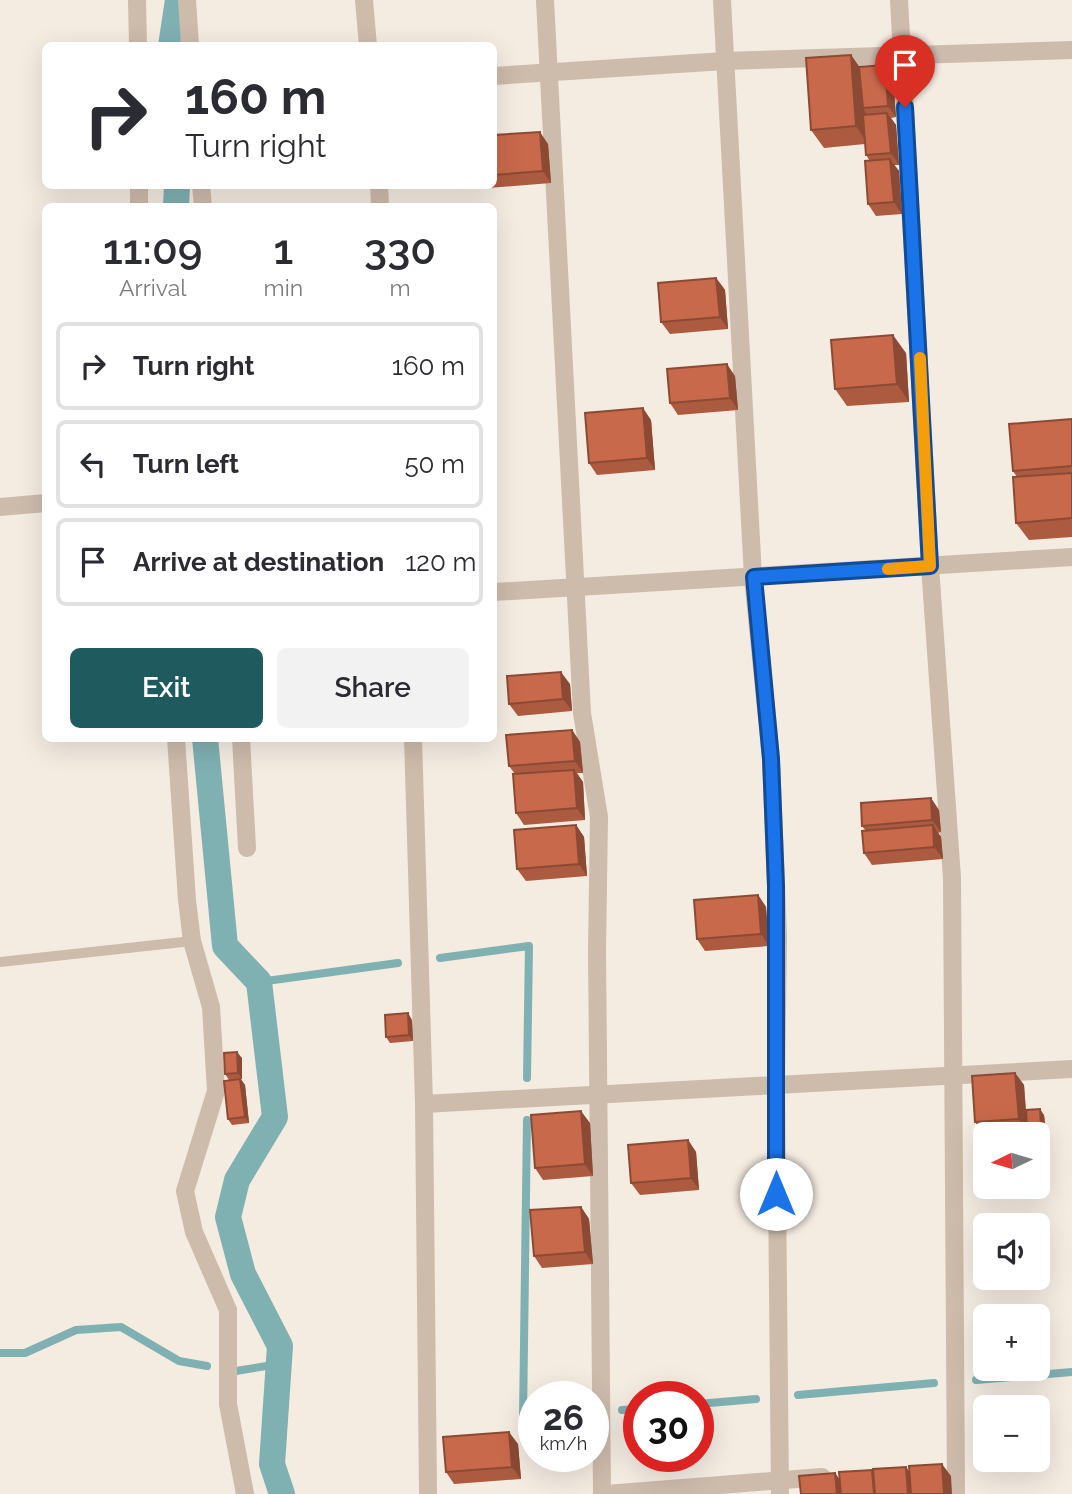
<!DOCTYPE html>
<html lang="en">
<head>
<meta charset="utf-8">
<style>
	body { margin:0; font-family:Raleway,sans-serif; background:#f2f2f3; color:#2b2b33; height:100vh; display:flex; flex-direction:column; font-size:26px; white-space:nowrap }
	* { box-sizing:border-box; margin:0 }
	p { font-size:23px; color:#7c7c81 }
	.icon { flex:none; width:38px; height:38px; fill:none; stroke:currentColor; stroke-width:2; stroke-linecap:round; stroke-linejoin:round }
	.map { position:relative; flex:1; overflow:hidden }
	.drawer { position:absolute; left:42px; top:203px; width:455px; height:539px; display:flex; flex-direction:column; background:#fff; border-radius:10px; box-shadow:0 7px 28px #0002 }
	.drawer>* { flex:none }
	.hud { position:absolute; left:42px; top:42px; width:455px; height:147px; border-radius:10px; box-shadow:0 7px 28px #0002; background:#fff; color:#2b2b33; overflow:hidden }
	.needle { width:46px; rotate:265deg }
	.fabs { position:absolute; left:973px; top:1122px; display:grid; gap:14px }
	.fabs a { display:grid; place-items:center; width:77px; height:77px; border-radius:10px; background:#fff; box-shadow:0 7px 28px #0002; font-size:35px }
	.speed { position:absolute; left:518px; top:1381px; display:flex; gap:14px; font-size:35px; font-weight:700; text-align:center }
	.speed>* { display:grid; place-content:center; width:91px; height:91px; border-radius:50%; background:#fff; box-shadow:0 7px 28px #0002; line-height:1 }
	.speed small { font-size:18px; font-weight:400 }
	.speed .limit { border:10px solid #d22; background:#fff; color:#111 }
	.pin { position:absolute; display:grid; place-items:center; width:60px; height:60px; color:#fff; margin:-72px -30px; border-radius:50% 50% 50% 0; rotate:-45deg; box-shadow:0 0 7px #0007 }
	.pin .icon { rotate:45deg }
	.me { position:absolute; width:77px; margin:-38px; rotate:0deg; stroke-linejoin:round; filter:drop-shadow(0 0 5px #0008) }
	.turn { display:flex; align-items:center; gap:24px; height:147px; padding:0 28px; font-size:32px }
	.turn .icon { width:91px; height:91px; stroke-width:2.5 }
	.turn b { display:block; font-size:49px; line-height:60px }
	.eta { display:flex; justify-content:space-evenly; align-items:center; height:119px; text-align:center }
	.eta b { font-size:42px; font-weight:600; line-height:49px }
	.primary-button { display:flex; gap:14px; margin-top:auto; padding:14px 28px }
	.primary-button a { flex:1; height:80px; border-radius:10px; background:#1f5a5e; color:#fff; font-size:28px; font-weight:600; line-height:80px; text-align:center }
	.primary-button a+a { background:#f2f2f3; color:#2b2b33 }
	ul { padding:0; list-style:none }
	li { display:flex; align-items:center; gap:21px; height:88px; margin:0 14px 10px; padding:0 14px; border:4px solid #e1e1e2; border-radius:10px }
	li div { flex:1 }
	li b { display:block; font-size:26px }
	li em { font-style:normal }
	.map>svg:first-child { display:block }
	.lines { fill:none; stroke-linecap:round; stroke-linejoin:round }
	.stream { stroke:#7fb0b2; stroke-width:8 }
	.canal { stroke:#7fb0b2; stroke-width:26 }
	.service { stroke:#cdbbac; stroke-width:10 }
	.minor { stroke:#cdbbac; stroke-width:18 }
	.wall { fill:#ac5a40 }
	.shaded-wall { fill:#8c4a34 }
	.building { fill:#c8694b; stroke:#8c4a34; stroke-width:2 }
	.route-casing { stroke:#114b97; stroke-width:18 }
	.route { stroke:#1a73e8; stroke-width:12 }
	.slow { stroke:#f59e0b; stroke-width:12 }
</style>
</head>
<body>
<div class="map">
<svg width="1072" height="1494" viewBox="0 0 1072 1494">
	<rect width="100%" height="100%" fill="#f4ebe1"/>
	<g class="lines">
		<!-- stream -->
		<g class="stream">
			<polyline points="440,958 529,946 527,1078"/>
			<polyline points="259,982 398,963"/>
			<polyline points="527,1120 523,1419 534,1418"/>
			<polyline points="0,1353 25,1353 76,1330 121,1327 179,1361 207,1366"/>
			<polyline points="236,1371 279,1364"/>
			<polyline points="976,1380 1072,1372"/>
			<polyline points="798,1395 934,1383"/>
			<polyline points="698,1404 756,1399"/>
			<polyline points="622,1410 639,1409"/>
		</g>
		<!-- canal -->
		<g class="canal">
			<polyline points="171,46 178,0"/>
			<polyline points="176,206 177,186"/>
			<polyline points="205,738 225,946 259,982 275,1117 237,1180 228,1217 243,1274 280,1346 272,1464 282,1494"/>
		</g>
		<!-- service -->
		<polyline class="service" points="0,962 192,941"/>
		<!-- minor -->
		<g class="minor">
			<polyline points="137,0 138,46"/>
			<polyline points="187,0 190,46"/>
			<polyline points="364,0 368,46"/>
			<polyline points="545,0 582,713 599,817 597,951 602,1494"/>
			<polyline points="722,0 753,577 771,759 778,936 776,1085 780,1494"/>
			<polyline points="899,0 930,566 952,878 956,1494"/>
			<polyline points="494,76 725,61 1072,50"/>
			<polyline points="139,186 139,206"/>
			<polyline points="201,186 203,206"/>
			<polyline points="379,186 380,206"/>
			<polyline points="0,507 46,503"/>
			<polyline points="494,592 1072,557"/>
			<polyline points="176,738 187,900 192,941 211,1007 216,1091 185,1191 194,1232 228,1310 228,1404 245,1494"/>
			<polyline points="241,738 247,848"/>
			<polyline points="413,738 424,1104"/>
			<polyline points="428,1494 424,1104 1072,1069"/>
			<polyline points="606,1494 822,1477"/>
		</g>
	</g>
	<!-- wall -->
	<g class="wall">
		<polygon points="851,55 859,67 893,77 896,117 891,118 896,125 899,165 894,165 899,171 902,214 876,216 868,204 870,161 866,155 865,144 824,148 811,130"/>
		<polygon points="494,135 548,144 551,183 476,189 474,186 494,186"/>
		<polygon points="716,278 725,290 728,329 670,334 661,322"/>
		<polygon points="906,353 909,402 847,406 835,389"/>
		<polygon points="735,376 738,410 678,415 670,403"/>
		<polygon points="1072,419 1072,537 1029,540 1016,523 1017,477 1013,471"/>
		<polygon points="651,420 655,470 597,475 589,463"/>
		<polygon points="570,684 572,711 518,716 509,704"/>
		<polygon points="572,730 580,742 583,773 577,773 583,782 585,820 524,825 516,813 515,774 509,766"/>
		<polygon points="939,810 941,832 938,833 941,837 943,859 872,865 864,853 866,831 862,826"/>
		<polygon points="576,825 584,837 587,876 526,881 517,869"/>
		<polygon points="758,895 766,907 769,946 705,951 697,939"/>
		<polygon points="412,1020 413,1041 390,1043 386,1037"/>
		<polygon points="242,1058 242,1079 241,1079 245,1085 249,1123 232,1125 228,1119 229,1080 225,1074"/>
		<polygon points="1015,1073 1024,1085 1026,1110 1044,1115 1046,1132 1032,1133 1027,1127 1026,1115 1027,1131 984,1134 975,1122"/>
		<polygon points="590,1123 593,1176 543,1180 535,1168"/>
		<polygon points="688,1140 696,1152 699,1190 640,1195 631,1183"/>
		<polygon points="581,1207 589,1219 593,1264 542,1268 534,1256"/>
		<polygon points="518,1444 521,1479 454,1484 446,1472"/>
	</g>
	<!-- shaded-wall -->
	<g class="shaded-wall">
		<polygon points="851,55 863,72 863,108 866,113 868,144 856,126"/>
		<polygon points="885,65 893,77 896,117 888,106"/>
		<polygon points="887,113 896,125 899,165 891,153"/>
		<polygon points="540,132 548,144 551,183 543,171"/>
		<polygon points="890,159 899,171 902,214 894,202"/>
		<polygon points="716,278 725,290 728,329 720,317"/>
		<polygon points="893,335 906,353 909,402 897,384"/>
		<polygon points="727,364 735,376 738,410 730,398"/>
		<polygon points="643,408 651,420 655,470 647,458"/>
		<polygon points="561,672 570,684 572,711 563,699"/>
		<polygon points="572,730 580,742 583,773 575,761"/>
		<polygon points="574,770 583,782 585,820 577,808"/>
		<polygon points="931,798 939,810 941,832 932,820"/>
		<polygon points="576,825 584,837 587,876 579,864"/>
		<polygon points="933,825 941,837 943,859 934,847"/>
		<polygon points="758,895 766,907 769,946 761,934"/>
		<polygon points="408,1013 412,1020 413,1041 409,1035"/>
		<polygon points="237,1052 242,1058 242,1079 238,1073"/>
		<polygon points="1015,1073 1024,1085 1027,1131 1019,1119"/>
		<polygon points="240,1079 245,1085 249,1123 245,1117"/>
		<polygon points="1040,1109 1044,1115 1046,1132 1041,1126"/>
		<polygon points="581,1111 590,1123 593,1176 585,1164"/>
		<polygon points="688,1140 696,1152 699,1190 691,1178"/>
		<polygon points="581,1207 589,1219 593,1264 585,1252"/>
		<polygon points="509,1432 518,1444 521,1479 512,1467"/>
		<polygon points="942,1464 951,1476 952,1494 944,1494"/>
		<polygon points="906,1467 915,1479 916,1494 908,1494"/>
		<polygon points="835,1473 844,1485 844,1494 837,1494"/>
	</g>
	<!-- building -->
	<g class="building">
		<polygon points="851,55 856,126 811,130 806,58"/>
		<polygon points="885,65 888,106 863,108 859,67"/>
		<polygon points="887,113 891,153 866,155 863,115"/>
		<polygon points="540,132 543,171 494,175 494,135"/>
		<polygon points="890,159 894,202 868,204 865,161"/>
		<polygon points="191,204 192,206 173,206"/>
		<polygon points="716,278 720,317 661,322 658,283"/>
		<polygon points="893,335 897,384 835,389 831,340"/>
		<polygon points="727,364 730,398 670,403 667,369"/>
		<polygon points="643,408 647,458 589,463 585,413"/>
		<polygon points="1072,419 1072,466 1013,471 1009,424"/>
		<polygon points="1072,473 1072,518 1016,523 1013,477"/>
		<polygon points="561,672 563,699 509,704 507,676"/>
		<polygon points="572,730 575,761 509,766 506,735"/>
		<polygon points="574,770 577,808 516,813 513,774"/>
		<polygon points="931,798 932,820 862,826 861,803"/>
		<polygon points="576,825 579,864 517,869 514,830"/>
		<polygon points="933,825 934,847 864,853 862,831"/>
		<polygon points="758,895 761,934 697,939 694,900"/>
		<polygon points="408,1013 409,1035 386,1037 385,1015"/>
		<polygon points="237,1052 238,1073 225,1074 224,1053"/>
		<polygon points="1015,1073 1019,1119 975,1122 972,1076"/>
		<polygon points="240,1079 245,1117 228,1119 224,1081"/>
		<polygon points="1040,1109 1041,1126 1027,1127 1026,1110"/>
		<polygon points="581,1111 585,1164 535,1168 531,1115"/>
		<polygon points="688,1140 691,1178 631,1183 628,1145"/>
		<polygon points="581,1207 585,1252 534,1256 530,1210"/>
		<polygon points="509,1432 512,1467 446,1472 443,1437"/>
		<polygon points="942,1464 944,1494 911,1494 909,1466"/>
		<polygon points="906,1467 908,1494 875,1494 873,1469"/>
		<polygon points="872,1470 874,1494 841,1494 839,1472"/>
		<polygon points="835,1473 837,1494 801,1494 799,1476"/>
	</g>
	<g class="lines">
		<!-- route casing -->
		<g class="route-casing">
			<polyline id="route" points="776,1194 776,886 771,759 754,577 930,566 905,107"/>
		</g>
		<!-- route -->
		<use href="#route" class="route"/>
		<!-- slow -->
		<polyline class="slow" points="888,569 930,566 920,358"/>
	</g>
</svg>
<div class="fabs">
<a><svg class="needle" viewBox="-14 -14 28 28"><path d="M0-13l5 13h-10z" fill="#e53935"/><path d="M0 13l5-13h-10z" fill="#7c7c81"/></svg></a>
<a><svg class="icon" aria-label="sound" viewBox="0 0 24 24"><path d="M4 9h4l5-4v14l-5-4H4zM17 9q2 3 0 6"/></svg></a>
<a>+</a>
<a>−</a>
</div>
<div class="speed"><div>26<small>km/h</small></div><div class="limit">30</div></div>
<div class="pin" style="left:905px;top:107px;background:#d93025"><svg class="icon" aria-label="arrive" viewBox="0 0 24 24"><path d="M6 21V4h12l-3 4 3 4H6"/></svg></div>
<svg class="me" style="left:776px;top:1194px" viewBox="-20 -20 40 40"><circle r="19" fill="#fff"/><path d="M0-13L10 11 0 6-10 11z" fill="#1a73e8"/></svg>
<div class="hud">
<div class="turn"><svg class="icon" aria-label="right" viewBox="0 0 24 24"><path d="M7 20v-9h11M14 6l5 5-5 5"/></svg><div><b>160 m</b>Turn right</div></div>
</div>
<section class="drawer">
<div class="eta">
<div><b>11:09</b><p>Arrival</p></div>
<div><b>1</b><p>min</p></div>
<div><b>330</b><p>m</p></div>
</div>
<ul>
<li><svg class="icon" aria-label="right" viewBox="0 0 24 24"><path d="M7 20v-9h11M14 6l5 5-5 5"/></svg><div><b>Turn right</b></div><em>160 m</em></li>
<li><svg class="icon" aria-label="left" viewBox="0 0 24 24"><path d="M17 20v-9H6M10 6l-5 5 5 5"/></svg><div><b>Turn left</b></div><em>50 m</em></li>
<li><svg class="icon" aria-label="arrive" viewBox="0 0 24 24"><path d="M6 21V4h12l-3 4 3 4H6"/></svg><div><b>Arrive at destination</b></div><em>120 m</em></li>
</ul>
<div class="primary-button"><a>Exit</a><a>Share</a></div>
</section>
</div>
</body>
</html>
